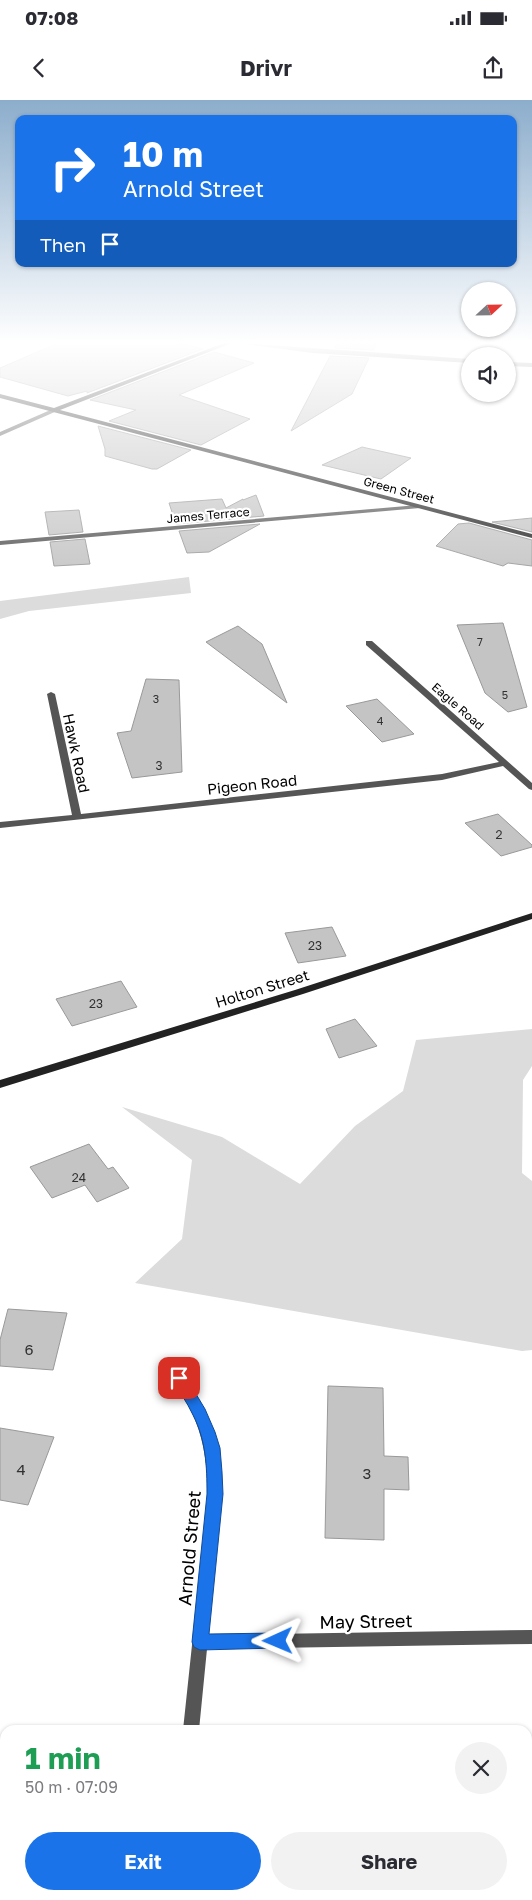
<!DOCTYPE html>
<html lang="en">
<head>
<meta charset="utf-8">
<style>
	body { margin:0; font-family:"Golos Text",sans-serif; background:#f2f2f3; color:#2b2b33; height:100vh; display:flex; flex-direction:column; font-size:19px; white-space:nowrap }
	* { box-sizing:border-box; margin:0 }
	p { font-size:16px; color:#7c7c81 }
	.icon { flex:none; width:28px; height:28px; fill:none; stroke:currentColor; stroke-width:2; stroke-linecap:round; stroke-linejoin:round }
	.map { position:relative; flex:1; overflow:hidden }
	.side { position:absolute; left:0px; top:1625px; width:532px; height:175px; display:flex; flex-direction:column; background:#fff; border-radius:15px 15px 0 0; box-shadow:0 1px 4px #0004 }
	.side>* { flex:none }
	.banner { position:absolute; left:15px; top:15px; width:502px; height:152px; border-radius:10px; box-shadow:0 1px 4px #0004; background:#1a73e8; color:#fff; overflow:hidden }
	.needle { width:32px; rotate:68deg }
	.buttons { position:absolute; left:461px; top:182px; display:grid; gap:10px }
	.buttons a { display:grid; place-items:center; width:55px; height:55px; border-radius:50%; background:#fff; box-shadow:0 1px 4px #0004; font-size:25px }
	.pin { position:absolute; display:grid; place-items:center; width:42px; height:42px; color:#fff; margin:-21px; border-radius:10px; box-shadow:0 2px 8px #0006 }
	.me { position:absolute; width:55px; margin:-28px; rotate:269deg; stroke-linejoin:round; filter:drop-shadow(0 0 4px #0008) }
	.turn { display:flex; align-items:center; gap:18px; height:105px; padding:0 25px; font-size:22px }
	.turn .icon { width:65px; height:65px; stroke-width:2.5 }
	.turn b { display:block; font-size:35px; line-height:42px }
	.then { display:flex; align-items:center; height:48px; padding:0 25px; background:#0003; gap:10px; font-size:19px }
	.round { display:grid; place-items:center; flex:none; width:52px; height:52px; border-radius:26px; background:#f2f2f3 }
	.head { display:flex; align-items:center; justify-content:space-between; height:85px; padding:0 25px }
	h1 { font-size:30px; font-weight:700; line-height:38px; color:#1e9e55 }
	.action { display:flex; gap:10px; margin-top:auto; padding:10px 25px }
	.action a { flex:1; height:58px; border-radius:30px; background:#1a73e8; color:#fff; font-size:20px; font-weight:700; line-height:58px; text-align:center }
	.action a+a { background:#f2f2f3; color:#2b2b33 }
	.status { display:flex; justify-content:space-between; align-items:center; height:35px; padding:0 25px; background:#fff; direction:ltr }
	.status svg { height:14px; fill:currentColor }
	header { display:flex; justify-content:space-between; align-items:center; height:65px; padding:0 25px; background:#fff; font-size:22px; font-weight:700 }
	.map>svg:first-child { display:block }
	.green { fill:#dcdcdc }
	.building { fill:#c4c4c4; stroke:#999 }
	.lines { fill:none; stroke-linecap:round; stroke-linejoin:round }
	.street { fill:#555; fill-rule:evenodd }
	.secondary { fill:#222; fill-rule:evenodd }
	.route { fill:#1a73e8; stroke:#114b97 }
	.labels { text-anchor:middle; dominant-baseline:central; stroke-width:4.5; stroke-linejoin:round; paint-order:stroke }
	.far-number-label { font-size:11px; fill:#313131 }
	.far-street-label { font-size:12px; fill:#000; stroke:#fff }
	.number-label { font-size:12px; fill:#313131 }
	.street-label { font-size:15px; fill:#000; stroke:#fff }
	.near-number-label { font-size:15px; fill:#313131 }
	.near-street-label { font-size:18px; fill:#000; stroke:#fff }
</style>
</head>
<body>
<div class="status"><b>07:08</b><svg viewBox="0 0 49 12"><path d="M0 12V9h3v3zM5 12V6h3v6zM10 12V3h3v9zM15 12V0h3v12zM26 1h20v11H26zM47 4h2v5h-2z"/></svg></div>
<header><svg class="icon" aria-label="back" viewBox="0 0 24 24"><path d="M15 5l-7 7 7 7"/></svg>Drivr<svg class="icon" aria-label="share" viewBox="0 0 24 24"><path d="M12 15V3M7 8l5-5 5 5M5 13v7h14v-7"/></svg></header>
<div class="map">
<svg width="532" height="1800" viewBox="0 0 532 1800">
	<rect width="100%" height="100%" fill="#fff"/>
	<!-- green -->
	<g class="green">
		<polygon points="189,477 191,493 29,511 0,519 0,501"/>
		<polygon points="532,929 532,966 523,980 522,1073 532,1081 532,1250 522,1251 135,1183 182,1139 192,1060 122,1007 222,1037 300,1084 355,1026 403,991 416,940"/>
	</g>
	<!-- building -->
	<g class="building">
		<polygon points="58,243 180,243 203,249 87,293 87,291 68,296 0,277 0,268"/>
		<polygon points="337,243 377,243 373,250 335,248"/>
		<polygon points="214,252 254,263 179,295 250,319 201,345 109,321 136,310 90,300"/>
		<polygon points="330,256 369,258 352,294 291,331"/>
		<polygon points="98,326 191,350 157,369 152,369 105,356 105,349"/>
		<polygon points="362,347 411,358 381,379 322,365"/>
		<polygon points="256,395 264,416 176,424 169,403 222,399 226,408 243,399 243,400"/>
		<polygon points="79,410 83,432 49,435 45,412"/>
		<polygon points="532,418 532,432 492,422"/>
		<polygon points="469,423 532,440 532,466 508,463 503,466 436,446 458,424"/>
		<polygon points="260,424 209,452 187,453 179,431"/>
		<polygon points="85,439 90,464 54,466 50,442"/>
		<polygon points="503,523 527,607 508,612 485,593 457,525"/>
		<polygon points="238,526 262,544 287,603 206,542"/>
		<polygon points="146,579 179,580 182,672 132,678 117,633 131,631"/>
		<polygon points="377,599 414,634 382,642 346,606"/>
		<polygon points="498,714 532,745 532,747 501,756 465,723"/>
		<polygon points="332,827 346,856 298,863 285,833"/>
		<polygon points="121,881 137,907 72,926 56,899"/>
		<polygon points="355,919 377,946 339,958 326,929"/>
		<polygon points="89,1044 108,1069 113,1067 129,1088 97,1102 85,1085 52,1098 30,1067"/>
		<polygon points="8,1209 67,1213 53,1270 0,1266 0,1240"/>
		<polygon points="328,1286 383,1288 384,1356 408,1357 409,1390 384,1389 384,1440 325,1438"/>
		<polygon points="0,1328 54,1337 28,1405 0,1400"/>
	</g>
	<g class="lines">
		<!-- street -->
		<g class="street">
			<polygon points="238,243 470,259 470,263 313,253"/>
			<polygon points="508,262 532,263 532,267 508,266"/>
			<polygon points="55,308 57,309 57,311 0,336 0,332"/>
			<polygon points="418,405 421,407 420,408 0,445 0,441"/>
			<polygon points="366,541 372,541 532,683 532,690 529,689 503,666 442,680 0,728 0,722 72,715 47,594 51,592 55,594 81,714 442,674 499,662 366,545"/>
			<path d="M179 1273 184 1274 202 1308 213 1333 221 1376 222 1394 208 1535 532 1530V1544L207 1549 199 1630H183L208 1394C207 1369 205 1344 195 1320 189 1305 180 1292 173 1278L174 1274Z"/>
			<polygon points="167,1795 183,1795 182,1800 166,1800"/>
		</g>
		<!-- secondary -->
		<g class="secondary">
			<polygon points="224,243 232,243 60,310 532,434 532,438 0,298 0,294 54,308"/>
			<polygon points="532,813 532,819 303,894 0,988 0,980 295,890"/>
		</g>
	</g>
	<!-- sky -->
	<linearGradient id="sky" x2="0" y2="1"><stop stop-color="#8cadcc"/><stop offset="0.49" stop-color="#fff"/><stop offset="1" stop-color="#fff" stop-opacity="0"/></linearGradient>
	<rect width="532" height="495" fill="url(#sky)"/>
	<!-- route -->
	<path class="route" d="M179 1272 184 1274 205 1309 215 1332 220 1348 222 1372 223 1394 209 1534 278 1533 284 1535 287 1541 284 1546 278 1548 200 1550 194 1547 192 1542 207 1394C207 1367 206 1340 193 1315 187 1302 178 1290 172 1278L174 1274Z"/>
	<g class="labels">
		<!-- far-number labels -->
		<g class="far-number-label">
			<text x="480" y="541">7</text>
			<text x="505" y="594">5</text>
			<text x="156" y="598">3</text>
			<text x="380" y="620">4</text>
		</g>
		<!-- far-street labels -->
		<g class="far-street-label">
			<text transform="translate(399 390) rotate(15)">Green Street</text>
			<text transform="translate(208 415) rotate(-5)">James Terrace</text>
			<text transform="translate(458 606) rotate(41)">Eagle Road</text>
		</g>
		<!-- number labels -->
		<g class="number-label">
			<text x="159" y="665">3</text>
			<text x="499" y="734">2</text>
			<text x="315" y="845">23</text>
			<text x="96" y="903">23</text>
			<text x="79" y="1077">24</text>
		</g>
		<!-- street labels -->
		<g class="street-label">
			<text transform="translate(77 653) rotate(78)">Hawk Road</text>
			<text transform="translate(252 684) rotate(-6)">Pigeon Road</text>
			<text transform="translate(262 888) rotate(-17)">Holton Street</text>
		</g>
		<!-- near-number labels -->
		<g class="near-number-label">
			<text x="29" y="1249">6</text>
			<text x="21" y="1369">4</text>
			<text x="367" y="1373">3</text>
		</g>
		<!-- near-street labels -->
		<g class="near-street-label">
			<text transform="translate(189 1448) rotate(-85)">Arnold Street</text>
			<text transform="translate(366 1521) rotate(-1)">May Street</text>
		</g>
	</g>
</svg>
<div class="buttons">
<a><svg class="needle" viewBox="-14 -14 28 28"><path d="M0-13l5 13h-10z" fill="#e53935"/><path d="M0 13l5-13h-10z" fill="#7c7c81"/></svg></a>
<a><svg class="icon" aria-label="sound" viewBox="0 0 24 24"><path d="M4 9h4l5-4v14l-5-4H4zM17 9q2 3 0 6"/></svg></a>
</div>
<div class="pin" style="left:179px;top:1278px;background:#d93025"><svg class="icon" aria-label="arrive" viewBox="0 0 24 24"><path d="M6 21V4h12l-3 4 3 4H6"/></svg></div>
<svg class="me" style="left:278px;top:1541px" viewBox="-20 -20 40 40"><path d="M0-17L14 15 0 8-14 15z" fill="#1a73e8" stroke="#fff" stroke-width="4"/></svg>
<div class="banner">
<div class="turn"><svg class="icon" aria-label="right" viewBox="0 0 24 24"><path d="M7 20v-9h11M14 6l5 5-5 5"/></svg><div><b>10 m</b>Arnold Street</div></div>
<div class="then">Then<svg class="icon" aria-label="arrive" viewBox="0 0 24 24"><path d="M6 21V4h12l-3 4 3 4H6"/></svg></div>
</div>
<section class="side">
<div class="head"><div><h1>1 min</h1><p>50 m · 07:09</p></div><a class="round"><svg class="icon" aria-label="close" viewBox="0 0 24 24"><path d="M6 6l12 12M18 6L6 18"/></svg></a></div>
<div class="action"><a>Exit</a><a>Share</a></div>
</section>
</div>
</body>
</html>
